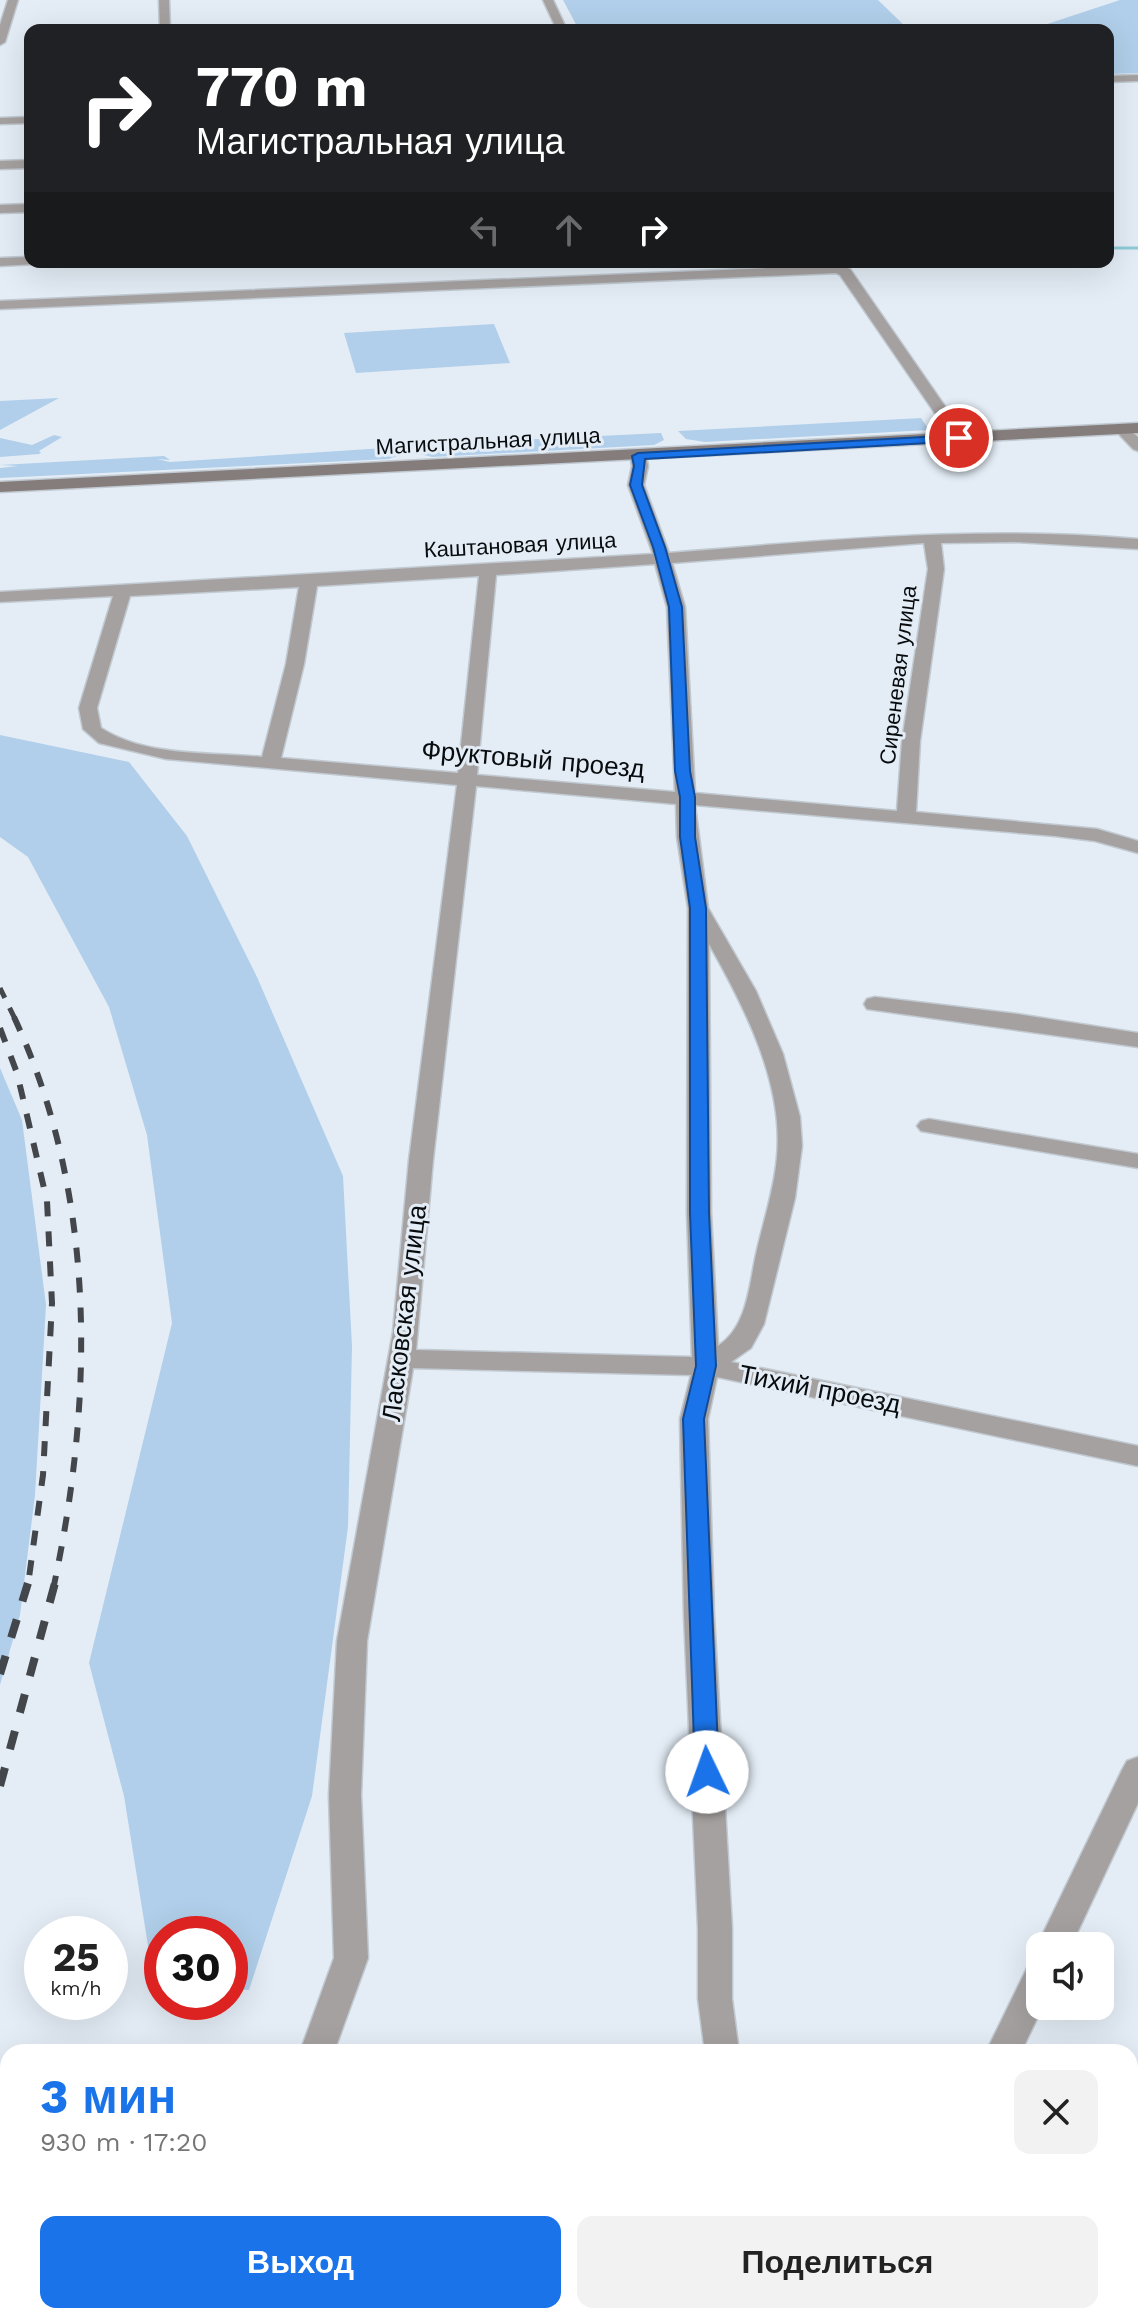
<!DOCTYPE html>
<html lang="ru">
<head>
<meta charset="utf-8">
<style>
	body { margin:0; font-family:"Work Sans",sans-serif; background:#f2f2f2; color:#222; height:100vh; display:flex; flex-direction:column; font-size:30px; white-space:nowrap }
	* { box-sizing:border-box; margin:0 }
	p { font-size:26px; color:#767676 }
	.icon { flex:none; width:44px; height:44px; fill:none; stroke:currentColor; stroke-width:2; stroke-linecap:round; stroke-linejoin:round }
	.map { position:relative; flex:1; overflow:hidden }
	.drawer { position:absolute; left:0px; top:2044px; width:1138px; height:280px; display:flex; flex-direction:column; background:#fff; border-radius:24px 24px 0 0; box-shadow:0 8px 32px #0002 }
	.drawer>* { flex:none }
	.hud { position:absolute; left:24px; top:24px; width:1090px; height:244px; border-radius:16px; box-shadow:0 8px 32px #0002; background:#202124; color:#fff; overflow:hidden }
	.tools { position:absolute; left:1026px; top:1932px; display:grid; gap:16px }
	.tools a { display:grid; place-items:center; width:88px; height:88px; border-radius:16px; background:#fff; box-shadow:0 8px 32px #0002; font-size:40px }
	.speed { position:absolute; left:24px; top:1916px; display:flex; gap:16px; font-size:40px; font-weight:700; text-align:center }
	.speed>* { display:grid; place-content:center; width:104px; height:104px; border-radius:50%; background:#fff; box-shadow:0 8px 32px #0002; line-height:1 }
	.speed small { font-size:20px; font-weight:400 }
	.speed .limit { border:12px solid #d22; background:#fff; color:#111 }
	.pin { position:absolute; display:grid; place-items:center; width:68px; height:68px; color:#fff; margin:-34px; border:4px solid #fff; border-radius:50%; box-shadow:0 2px 8px #0007 }
	.me { position:absolute; width:88px; margin:-44px; rotate:357deg; stroke-linejoin:round; filter:drop-shadow(0 0 6px #0008) }
	.turn { display:flex; align-items:center; gap:28px; height:168px; padding:0 40px; font-size:36px }
	.turn .icon { width:104px; height:104px; stroke-width:2.5 }
	.turn b { display:block; font-size:56px; line-height:68px }
	.lanes { display:flex; align-items:center; height:76px; padding:0 40px; background:#0003; justify-content:center; gap:40px; direction:ltr }
	.lanes .off { opacity:.35 }
	.round { display:grid; place-items:center; flex:none; width:84px; height:84px; border-radius:16px; background:#f2f2f2 }
	.head { display:flex; align-items:center; justify-content:space-between; height:136px; padding:0 40px }
	h1 { font-size:48px; font-weight:700; line-height:60px; color:#1a73e8 }
	.action { display:flex; gap:16px; margin-top:auto; padding:16px 40px }
	.action a { flex:1; height:92px; border-radius:16px; background:#1a73e8; color:#fff; font-size:32px; font-weight:700; line-height:92px; text-align:center }
	.action a+a { background:#f2f2f2; color:#222 }
	.map>svg:first-child { display:block }
	.green { fill:#b1cfea }
	.lines { fill:none; stroke-linecap:round; stroke-linejoin:round }
	.stream { stroke:#8fcbd8; stroke-width:3 }
	.street-casing { stroke:#c1c9d1; stroke-width:3 }
	.secondary-casing { stroke:#c1c9d1; stroke-width:3 }
	.street { fill:#a6a1a1; fill-rule:evenodd }
	.secondary { fill:#857c7c; fill-rule:evenodd }
	.rail-far2 { stroke:#43474b; stroke-width:5; stroke-dasharray:11 11; stroke-linecap:butt }
	.rail-far1 { stroke:#43474b; stroke-width:6; stroke-dasharray:15 15; stroke-linecap:butt }
	.rail { stroke:#43474b; stroke-width:8; stroke-dasharray:19 19; stroke-linecap:butt }
	.route { fill:#1a73e8; stroke:#114b97; stroke-width:2 }
	.labels { text-anchor:middle; dominant-baseline:central; stroke-width:6; stroke-linejoin:round; paint-order:stroke }
	.far-street-label { font-size:22px; fill:#090c0e; stroke:#e4edf6 }
	.street-label { font-size:26px; fill:#090c0e; stroke:#e4edf6 }
</style>
</head>
<body>
<div class="map">
<svg width="1138" height="2324" viewBox="0 0 1138 2324">
	<rect width="100%" height="100%" fill="#e4edf6"/>
	<!-- green -->
	<g class="green">
		<polygon points="563,0 878,0 909,30 579,30"/>
		<polygon points="1120,0 1138,0 1138,73 1108,74 1108,30 1029,30"/>
		<polygon points="494,324 510,363 356,373 344,333"/>
		<polygon points="59,398 0,430 0,401"/>
		<polygon points="921,418 929,430 705,442 686,439 678,431"/>
		<polygon points="661,433 664,440 654,445 432,457 420,454 418,445"/>
		<polygon points="54,435 62,437 39,451 41,453 39,454 0,457 0,438 32,445"/>
		<polygon points="400,447 402,454 389,459 0,478 0,468 18,466 0,465 164,456 170,460 157,459 170,462"/>
		<polygon points="0,735 129,762 187,836 257,977 343,1176 352,1346 348,1527 312,1796 249,1990 230,1989 230,1934 162,1934 162,1983 154,1983 124,1796 89,1663 172,1323 147,1135 109,1007 28,857 0,837"/>
		<polygon points="0,1068 22,1120 46,1305 35,1495 20,1615 0,1685"/>
	</g>
	<g class="lines">
		<!-- stream -->
		<polyline class="stream" points="1108,248 1138,248"/>
		<!-- street casing -->
		<g class="street-casing">
			<g id="street">
				<polygon points="8,0 18,0 5,42 0,45 0,25"/>
				<polygon points="159,0 169,0 170,30 160,30"/>
				<polygon points="543,0 553,0 567,30 557,30"/>
				<polygon points="1138,75 1138,81 1108,82 1108,76"/>
				<polygon points="30,117 30,123 0,124 0,118"/>
				<polygon points="30,160 30,168 0,169 0,161"/>
				<polygon points="30,204 30,212 0,213 0,205"/>
				<polygon points="30,257 30,262 35,264 0,266 0,258"/>
				<polygon points="837,265 850,269 967,438 964,441 954,441 840,275 836,273 0,309 0,301"/>
				<polygon points="1122,424 1138,437 1138,451 1133,449 1114,429"/>
				<path d="M638 451 646 456 648 466 644 485 669 553C826 540 981 525 1138 539V549L1015 542 941 543 944 569 920 741 916 812 1097 829 1138 841V853L1095 841 1055 836 695 805 708 908 756 991 783 1054 800 1117 802 1146 795 1198 764 1324 751 1348 731 1362 1138 1446V1466L717 1377 708 1419 714 1616 732 1928V1999L739 2052H705L698 1999V1928L684 1616 680 1419 691 1375 413 1368 367 1641 361 1795 368 1958 334 2052H300L334 1958 329 1795 337 1641 393 1332 409 1160 457 785 166 759 99 743 83 729 79 708 113 596 0 602V592L653 554 628 485 632 466 630 456ZM924 543 928 569 902 741 897 811 695 793 685 607 672 563ZM655 564 667 607 675 792 477 775 496 575ZM479 576 458 773 281 758 304 664 317 586ZM299 587 286 664 262 757C211 752 145 757 101 728L97 708 130 596ZM476 786 676 804 677 837 688 908 687 1213 692 1357 416 1350 433 1160ZM709 944C744 1006 784 1083 777 1157 774 1192 762 1225 755 1259 749 1289 746 1328 718 1346L711 1213Z"/>
				<polygon points="875,997 1017,1014 1138,1033 1138,1047 867,1009 864,1004 867,999"/>
				<polygon points="929,1119 1138,1154 1138,1168 921,1131 917,1126 921,1121"/>
				<polygon points="1138,1757 1138,1803 1071,1946 1040,1946 1040,1952 1037,1946 1122,1770 1127,1761"/>
				<polygon points="1040,1961 1040,2006 1043,2006 1021,2052 986,2052 1028,1966"/>
				<polygon points="190,2316 229,2316 226,2324 187,2324"/>
				<polygon points="742,2316 780,2316 781,2324 743,2324"/>
				<polygon points="854,2316 893,2316 890,2324 851,2324"/>
			</g>
		</g>
		<!-- secondary casing -->
		<g class="secondary-casing">
			<polygon id="secondary" points="1138,423 1138,433 0,492 0,482"/>
		</g>
		<!-- street -->
		<use href="#street" class="street"/>
		<!-- secondary -->
		<use href="#secondary" class="secondary"/>
		<!-- rail-far2 -->
		<polyline class="rail-far2" points="0,988 15,1019"/>
		<!-- rail-far1 -->
		<g class="rail-far1">
			<path d="M14 1017C97 1195 94 1397 54 1585"/>
			<polyline points="0,1028 17,1073 47,1201 52,1303 43,1475 28,1585"/>
		</g>
		<!-- rail -->
		<g class="rail">
			<polyline points="0,1674 28,1583"/>
			<polyline points="0,1786 55,1583"/>
		</g>
	</g>
	<!-- route -->
	<polygon class="route" points="959,435 965,438 963,441 645,459 642,485 665,547 682,607 690,771 695,797 695,837 706,908 709,1213 716,1366 704,1419 719,1772 715,1779 707,1782 699,1779 695,1772 683,1419 696,1366 690,1213 690,908 680,837 680,797 675,771 669,607 653,547 630,485 634,466 632,456 638,453"/>
	<g class="labels">
		<!-- far-street labels -->
		<g class="far-street-label">
			<text transform="translate(488 441) rotate(-3)">Магистральная улица</text>
			<text transform="translate(520 545) rotate(-3)">Каштановая улица</text>
			<text transform="translate(898 675) rotate(-83)">Сиреневая улица</text>
		</g>
		<!-- street labels -->
		<g class="street-label">
			<text transform="translate(533 759) rotate(5)">Фруктовый проезд</text>
			<text transform="translate(404 1313) rotate(-83)">Ласковская улица</text>
			<text transform="translate(820 1389) rotate(11)">Тихий проезд</text>
		</g>
	</g>
</svg>
<div class="tools">
<a><svg class="icon" aria-label="sound" viewBox="0 0 24 24"><path d="M4 9h4l5-4v14l-5-4H4zM17 9q2 3 0 6"/></svg></a>
</div>
<div class="speed"><div>25<small>km/h</small></div><div class="limit">30</div></div>
<div class="pin" style="left:959px;top:438px;background:#d93025"><svg class="icon" aria-label="arrive" viewBox="0 0 24 24"><path d="M6 21V4h12l-3 4 3 4H6"/></svg></div>
<svg class="me" style="left:707px;top:1772px" viewBox="-20 -20 40 40"><circle r="19" fill="#fff"/><path d="M0-13L10 11 0 6-10 11z" fill="#1a73e8"/></svg>
<div class="hud">
<div class="turn"><svg class="icon" aria-label="right" viewBox="0 0 24 24"><path d="M7 20v-9h11M14 6l5 5-5 5"/></svg><div><b>770 m</b>Магистральная улица</div></div>
<div class="lanes"><svg class="icon off" aria-label="left" viewBox="0 0 24 24"><path d="M17 20v-9H6M10 6l-5 5 5 5"/></svg><svg class="icon off" aria-label="ahead" viewBox="0 0 24 24"><path d="M12 20V5M6 11l6-6 6 6"/></svg><svg class="icon" aria-label="right" viewBox="0 0 24 24"><path d="M7 20v-9h11M14 6l5 5-5 5"/></svg></div>
</div>
<section class="drawer">
<div class="head"><div><h1>3 мин</h1><p>930 m · 17:20</p></div><a class="round"><svg class="icon" aria-label="close" viewBox="0 0 24 24"><path d="M6 6l12 12M18 6L6 18"/></svg></a></div>
<div class="action"><a>Выход</a><a>Поделиться</a></div>
</section>
</div>
</body>
</html>
